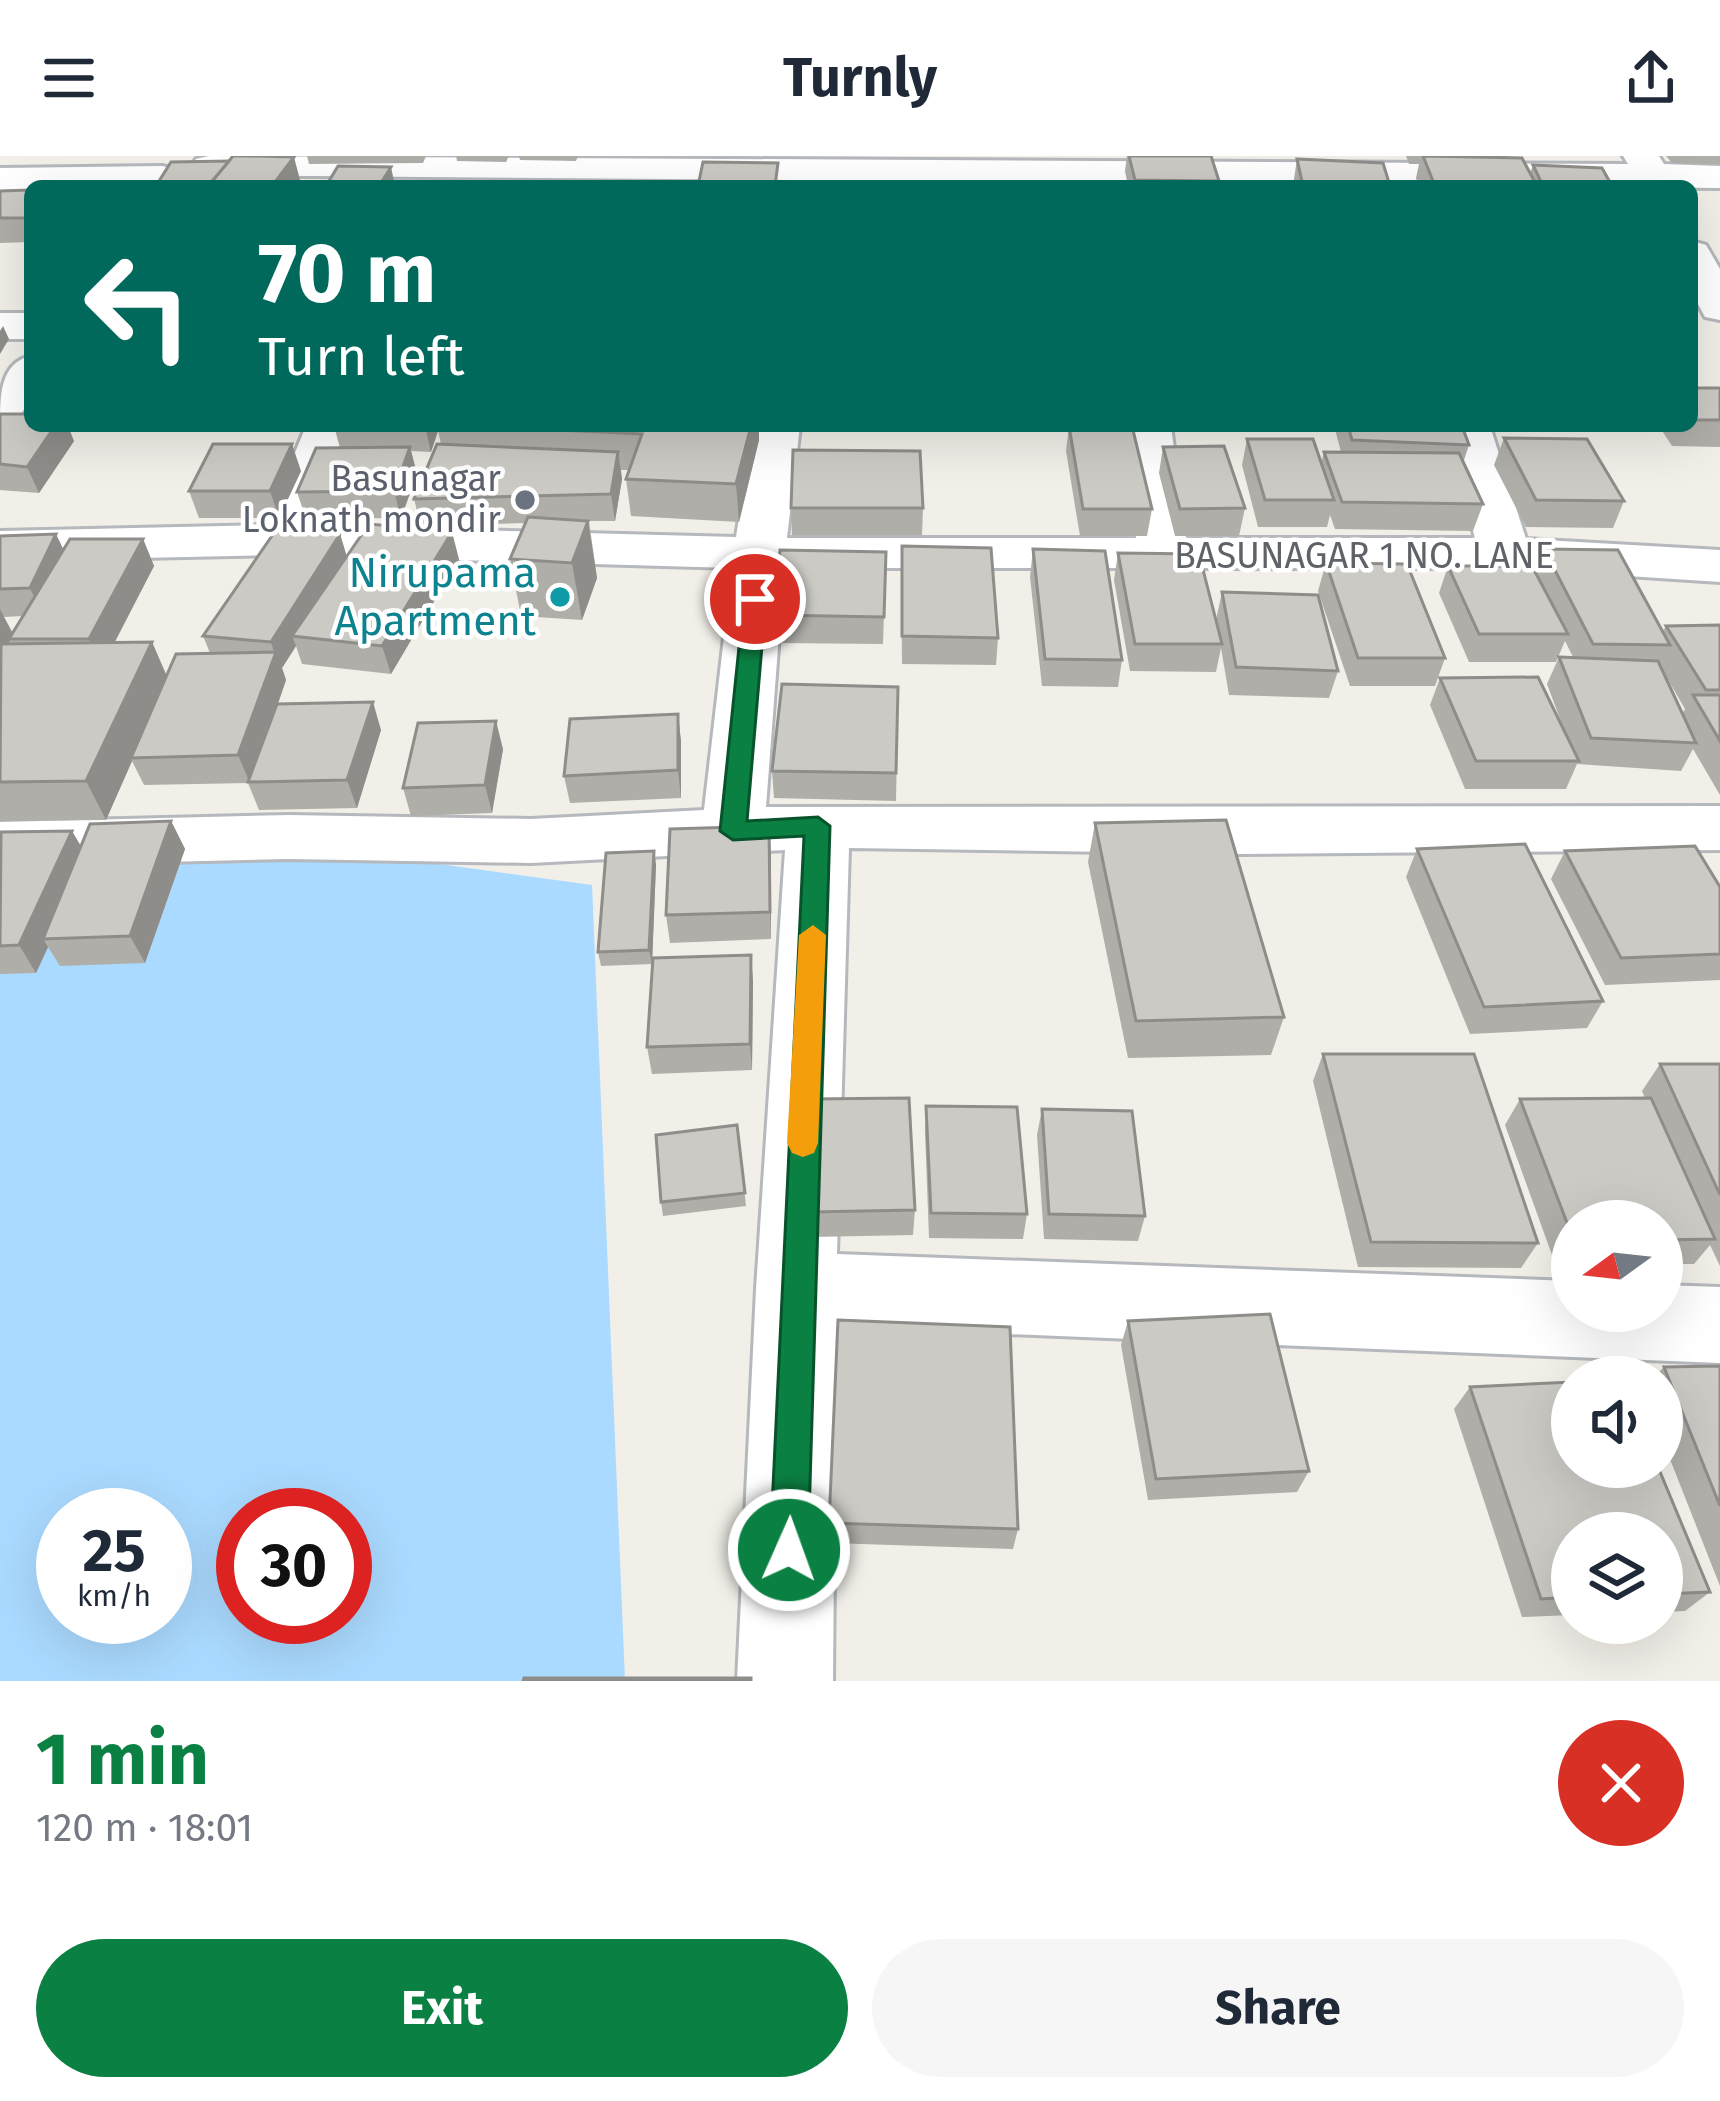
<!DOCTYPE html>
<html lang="en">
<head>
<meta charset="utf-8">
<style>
	body { margin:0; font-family:"Fira Sans",sans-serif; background:#f6f6f7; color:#1f2937; height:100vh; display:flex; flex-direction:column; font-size:45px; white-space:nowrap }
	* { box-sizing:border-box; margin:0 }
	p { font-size:39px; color:#747a83 }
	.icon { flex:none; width:66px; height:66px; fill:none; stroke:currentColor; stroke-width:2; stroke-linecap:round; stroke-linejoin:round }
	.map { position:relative; height:1525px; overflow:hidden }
	.side { display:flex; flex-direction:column; background:#fff; flex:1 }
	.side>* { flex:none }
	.banner { position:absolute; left:24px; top:24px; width:1674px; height:252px; border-radius:18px; box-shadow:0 12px 48px #0002; background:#00695c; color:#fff; overflow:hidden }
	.needle { width:78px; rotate:255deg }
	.controls { position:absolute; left:1551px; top:1044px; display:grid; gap:24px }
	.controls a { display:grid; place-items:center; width:132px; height:132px; border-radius:50%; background:#fff; box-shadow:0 12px 48px #0002; font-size:60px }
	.speed { position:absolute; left:36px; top:1332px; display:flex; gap:24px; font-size:60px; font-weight:700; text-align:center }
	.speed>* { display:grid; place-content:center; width:156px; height:156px; border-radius:50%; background:#fff; box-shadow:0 12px 48px #0002; line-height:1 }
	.speed small { font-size:30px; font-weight:400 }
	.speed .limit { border:18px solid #d22; background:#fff; color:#111 }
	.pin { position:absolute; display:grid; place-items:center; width:102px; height:102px; color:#fff; margin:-51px; border:6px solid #fff; border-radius:50%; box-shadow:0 3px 12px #0007 }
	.me { position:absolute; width:132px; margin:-66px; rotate:2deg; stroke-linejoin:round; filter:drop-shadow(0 0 9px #0008) }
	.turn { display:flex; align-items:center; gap:42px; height:252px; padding:0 36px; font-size:54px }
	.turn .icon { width:156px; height:156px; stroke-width:2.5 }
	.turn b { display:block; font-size:84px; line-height:102px }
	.round { display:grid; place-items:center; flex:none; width:126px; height:126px; border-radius:63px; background:#f6f6f7 }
	.summary { display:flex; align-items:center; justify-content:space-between; height:204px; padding:0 36px }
	h1 { font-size:72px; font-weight:700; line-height:90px; color:#0b8043 }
	.primary-button { display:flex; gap:24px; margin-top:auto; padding:24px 36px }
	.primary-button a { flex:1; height:138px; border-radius:72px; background:#0b8043; color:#fff; font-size:48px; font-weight:700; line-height:138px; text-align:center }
	.primary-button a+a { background:#f6f6f7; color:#1f2937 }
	header { display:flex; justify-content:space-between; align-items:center; height:156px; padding:0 36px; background:#fff; font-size:54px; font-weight:700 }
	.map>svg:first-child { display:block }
	.water { fill:#aadaff; fill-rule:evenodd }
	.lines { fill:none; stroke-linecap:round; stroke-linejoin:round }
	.minor-casing { stroke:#b5b8bc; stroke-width:6 }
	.minor { fill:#fff; fill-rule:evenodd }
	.wall { fill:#afaea9; fill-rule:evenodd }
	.shaded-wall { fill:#8f8d8a }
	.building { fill:#cccac5; stroke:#8f8d8a; stroke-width:3 }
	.route { fill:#0b8043; stroke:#07532c; stroke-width:3 }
	.slow { fill:#f59e0b }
	.worship-dot { fill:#6b7280; stroke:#fff; stroke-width:4.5 }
	.culture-dot { fill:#0f9aa8; stroke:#fff; stroke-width:4.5 }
	.labels { text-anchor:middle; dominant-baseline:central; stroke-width:9; stroke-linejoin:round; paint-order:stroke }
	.far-worship-label { font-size:36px; fill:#5b616d; stroke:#fff; text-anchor:end }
	.far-street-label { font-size:36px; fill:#5f6368; stroke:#fff }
	.culture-label { font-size:42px; fill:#0d838f; stroke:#fff; text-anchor:end }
</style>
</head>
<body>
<header><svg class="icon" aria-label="menu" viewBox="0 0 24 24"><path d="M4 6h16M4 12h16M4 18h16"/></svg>Turnly<svg class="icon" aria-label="share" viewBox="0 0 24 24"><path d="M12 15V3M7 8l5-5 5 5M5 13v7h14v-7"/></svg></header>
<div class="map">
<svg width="1720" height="1525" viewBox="0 0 1720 1525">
	<rect width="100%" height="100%" fill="#f1efe8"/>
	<!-- water -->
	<path class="water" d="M308 690 592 729 625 1525H0V711ZM63 1359H165V1461H63ZM243 1359H345V1461H243Z"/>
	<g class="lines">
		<!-- minor casing -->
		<g class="minor-casing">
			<g id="minor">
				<polygon points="209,0 1628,8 1623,0 1659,0 1664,8 1720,10 1720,32 196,19 191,11 196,3"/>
				<polygon points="162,10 175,13 180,21 175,29 0,34 0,12"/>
				<polygon points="1692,85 1706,89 1720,113 1720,164 1705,161 1692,137"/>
				<rect x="0" y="157" width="30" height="26"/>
				<path d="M30 200V245L16 265 0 269C0 239 0 208 30 200Z"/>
				<polygon points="306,270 352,270 315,370 736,381 754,270 800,270 787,382 1136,382 1125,270 1171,270 1186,382 1475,382 1444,270 1490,270 1526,383 1720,394 1720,426 1505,412 784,412 766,651 1720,650 1720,694 1241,698 849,692 837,1098 1572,1125 1572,1155 1662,1155 1662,1129 1720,1131 1720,1207 836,1171 833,1525 737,1525 756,1133 785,694 531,707 289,703 0,710 0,666 289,659 531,663 704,654 732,412 283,399 0,405 0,375 265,369"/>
			</g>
		</g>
		<!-- minor -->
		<use href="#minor" class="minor"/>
	</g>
	<!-- wall -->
	<g class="wall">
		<polygon points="307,0 426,0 423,7 309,8"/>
		<polygon points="456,0 509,0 506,6 457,5"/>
		<polygon points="519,0 578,0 576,5 520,4"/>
		<polygon points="1127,0 1214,0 1212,1 1219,25 1219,30 1128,30 1125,15"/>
		<polygon points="1406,0 1508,0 1530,17 1533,9 1612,30 1621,30 1419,30 1416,22 1419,8 1409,8"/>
		<polygon points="1666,0 1720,0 1720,8 1672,7"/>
		<polygon points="1297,3 1390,30 1293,30"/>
		<polygon points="30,34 30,86 0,87 0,35"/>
		<polygon points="1692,232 1720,232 1720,291 1672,290 1659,270 1692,270"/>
		<polygon points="0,258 74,285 39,337 0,334"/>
		<polygon points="334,270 759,270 759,284 739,366 631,360 626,323 629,314 621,314 622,323 615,365 589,365 597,422 582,464 521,460 510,403 526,367 421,370 414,343 441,288 438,275 431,296 411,295 417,318 401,362 306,363 297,336 340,292"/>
		<polygon points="1069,270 1152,353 1147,380 1080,380 1066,295"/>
		<polygon points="1338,270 1462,270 1469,289 1463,307 1483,348 1473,375 1335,373 1330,359 1327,371 1258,371 1242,309 1247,283 1321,307 1324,296 1341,296 1336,277"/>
		<polygon points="1504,282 1624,345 1613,372 1526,371 1494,309"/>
		<polygon points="1163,291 1245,352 1239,380 1175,380 1159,317"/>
		<polygon points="301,315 279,362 199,362 189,335"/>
		<polygon points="791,352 923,352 922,379 792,379"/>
		<path d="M340 378 347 401 459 403 391 518 302 508 296 490 282 512 286 524 278 548 381 574 357 652 259 654 248 627 144 629 132 605 106 664 0 665V380L64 393 143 383 154 410 114 486H152L166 520 210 497 203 480ZM23 460 13 477 4 461Z"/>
		<polygon points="1033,393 1122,504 1118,531 1042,530 1030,421"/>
		<path d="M1544 393 1663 475 1666 470 1720 469V639L1693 593 1681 615 1577 608 1566 633H1465L1430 549 1440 522 1566 579 1547 528 1559 501H1573L1565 485 1556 506H1469L1439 437 1448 410 1535 416ZM1660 510 1685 553 1682 558Z"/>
		<polygon points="886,396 883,488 775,487 774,459"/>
		<polygon points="1118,397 1216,464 1222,436 1338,515 1329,542 1229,539 1221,492 1216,516 1130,515 1114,424"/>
		<polygon points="1326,407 1445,502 1435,530 1350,530 1318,435"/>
		<polygon points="901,418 998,482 996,509 902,508"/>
		<polygon points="898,531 896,645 774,642 772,615"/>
		<polygon points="678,558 681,586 681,642 570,647 564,620"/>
		<polygon points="503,593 492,657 411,660 403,632"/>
		<polygon points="171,665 185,693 145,807 60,810 48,791 36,817 0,818 0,678 81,690"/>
		<polygon points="1095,667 1284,861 1271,899 1128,902 1088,706"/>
		<polygon points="1417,693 1603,845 1587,872 1470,878 1406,721"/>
		<polygon points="654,695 656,709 652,808 601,810 598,796"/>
		<polygon points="1565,695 1720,731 1720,824 1605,829 1551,723"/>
		<polygon points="771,698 771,783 670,787 666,759"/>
		<polygon points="751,799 753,826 752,914 652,918 647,891"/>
		<polygon points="1323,898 1538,1087 1521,1112 1358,1111 1313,925"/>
		<polygon points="1660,908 1720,908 1720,1110 1710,1089 1694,1108 1662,1108 1662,1065 1572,1065 1572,1110 1556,1110 1505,969 1520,943 1645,942 1642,935"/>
		<polygon points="926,950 1027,1058 1023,1083 929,1082 925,976"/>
		<polygon points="1042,953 1145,1060 1138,1085 1044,1083 1037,979"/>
		<polygon points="737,969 746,1050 663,1060 661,1046"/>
		<polygon points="915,1054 913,1079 812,1081 811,1056"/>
		<polygon points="1128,1165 1309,1315 1297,1336 1148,1344 1121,1189"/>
		<polygon points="1720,1210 1720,1430 1662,1283 1662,1221 1654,1221 1664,1211"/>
		<polygon points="1572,1226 1572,1311 1658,1311 1710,1436 1685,1455 1662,1456 1662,1377 1572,1377 1572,1459 1522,1461 1454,1253 1470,1231"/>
		<polygon points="829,1367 1018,1373 1013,1393 830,1387"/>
	</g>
	<!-- shaded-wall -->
	<g class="shaded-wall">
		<polygon points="294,1 300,24 296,30 272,30"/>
		<polygon points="391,11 395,30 379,30"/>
		<polygon points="3,170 9,183 0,198 0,175"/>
		<polygon points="55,270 68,270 74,285 39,337 27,311"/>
		<polygon points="425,270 437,270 438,275 431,296"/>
		<polygon points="751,270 759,270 759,284 739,366 736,328"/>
		<polygon points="292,288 301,315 279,362 270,335"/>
		<polygon points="410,291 417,318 401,362 394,335"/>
		<polygon points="618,296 622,323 615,365 611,338"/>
		<polygon points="588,365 597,422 582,464 572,407"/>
		<polygon points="452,376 459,403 391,518 382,490"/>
		<polygon points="56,378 69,405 43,459 30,432"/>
		<polygon points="340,378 348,405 292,480 296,490 282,512 286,524 250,627 238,599 275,499 271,486"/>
		<polygon points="143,383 154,410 102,511 89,483"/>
		<polygon points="0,453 13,479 0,503"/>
		<polygon points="152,486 169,525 131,602 132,605 106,664 86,625"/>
		<polygon points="373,546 381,574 357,652 347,624"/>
		<polygon points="678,558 681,586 681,642 678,614"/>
		<polygon points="496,565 503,593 492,657 485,629"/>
		<polygon points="171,665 185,693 145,807 130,780"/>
		<polygon points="769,670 771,698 771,783 770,756"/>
		<polygon points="72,675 88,702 43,783 48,791 36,817 19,789"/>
		<polygon points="654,695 656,709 652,808 649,794"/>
		<polygon points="751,799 753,826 752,914 750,888"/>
	</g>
	<!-- building -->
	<g class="building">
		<polygon points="233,0 249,0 294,1 272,30 208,30"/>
		<polygon points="1129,0 1211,0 1219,25 1135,24"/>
		<polygon points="1423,0 1522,2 1537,30 1435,30"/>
		<polygon points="1297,3 1383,7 1390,30 1303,30"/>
		<polygon points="229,5 208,30 156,30 171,6"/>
		<polygon points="703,6 778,7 775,30 698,30"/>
		<polygon points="1533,9 1602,12 1612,30 1554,28 1553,30 1543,30"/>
		<polygon points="338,10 391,11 379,30 326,30"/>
		<polygon points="1554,28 1621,30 1555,30"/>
		<polygon points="30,34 30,62 0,62 0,35"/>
		<rect x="1692" y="232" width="28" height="32"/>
		<polygon points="0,258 30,258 30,270 55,270 27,311 0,308"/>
		<polygon points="517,270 751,270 736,328 626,323 642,278 516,272"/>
		<polygon points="1069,270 1132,270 1152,353 1083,353"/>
		<polygon points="1348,270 1462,270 1469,289 1352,284"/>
		<polygon points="1504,282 1587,283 1624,345 1536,344"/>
		<polygon points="1247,283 1313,283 1334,344 1265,344"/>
		<polygon points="213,288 292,288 270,335 189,335"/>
		<polygon points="437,288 618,296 611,338 414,343"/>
		<polygon points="1224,290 1245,352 1180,353 1163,291"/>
		<polygon points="410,291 394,335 297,336 316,292"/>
		<polygon points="793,294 920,295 923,352 791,352"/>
		<polygon points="1324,296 1459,297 1483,348 1342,346"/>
		<polygon points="528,361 588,365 572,407 510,403"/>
		<polygon points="369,368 452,376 382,490 292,480"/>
		<polygon points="276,374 340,378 271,486 203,480"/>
		<polygon points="56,378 30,432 0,433 0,380"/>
		<polygon points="70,383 143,383 89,483 9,483"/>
		<polygon points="902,390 991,392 998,482 902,480"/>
		<polygon points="1033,393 1105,395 1122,504 1045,503"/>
		<polygon points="1544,393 1618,394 1670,489 1593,488"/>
		<polygon points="780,394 886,396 884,461 774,459"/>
		<polygon points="1118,397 1199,398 1222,488 1135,488"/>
		<polygon points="1326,407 1407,408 1445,502 1358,502"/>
		<polygon points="1448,410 1532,410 1568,478 1479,478"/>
		<polygon points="1222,436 1318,439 1338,515 1236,511"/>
		<polygon points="1720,469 1720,534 1706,534 1666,470"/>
		<polygon points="152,486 86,625 0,626 1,488"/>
		<polygon points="276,496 238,599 131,602 176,498"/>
		<polygon points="1559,501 1658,505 1696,587 1591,582"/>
		<polygon points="1538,521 1579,605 1476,605 1440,522"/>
		<polygon points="782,528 898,531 896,617 772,615"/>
		<polygon points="1693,539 1720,539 1720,585"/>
		<polygon points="373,546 347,624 248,626 277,548"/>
		<polygon points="678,558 678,614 564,620 570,563"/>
		<polygon points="496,565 485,629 403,632 418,567"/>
		<polygon points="1226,664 1284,861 1136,865 1095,667"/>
		<polygon points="171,665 130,780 43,783 90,668"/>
		<polygon points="769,670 770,756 666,759 670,673"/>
		<polygon points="72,675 19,789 0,790 1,676"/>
		<polygon points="1525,688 1603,845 1484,851 1417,693"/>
		<polygon points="1695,690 1720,731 1720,798 1621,802 1565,695"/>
		<polygon points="654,695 649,794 598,796 606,697"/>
		<polygon points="751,799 750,888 647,891 653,802"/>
		<polygon points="1323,898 1474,898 1538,1087 1371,1086"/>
		<polygon points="1660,908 1720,908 1720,1039"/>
		<polygon points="909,942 915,1054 811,1056 811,943"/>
		<polygon points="1651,942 1715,1083 1662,1084 1662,1065 1572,1065 1572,1080 1520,943"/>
		<polygon points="926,950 1017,951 1027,1058 931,1057"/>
		<polygon points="1042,953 1132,955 1145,1060 1049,1058"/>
		<polygon points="737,969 745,1037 661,1046 656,979"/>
		<polygon points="1270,1158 1309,1315 1156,1323 1128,1165"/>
		<polygon points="838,1164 1010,1171 1018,1373 829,1367"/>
		<polygon points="1720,1210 1720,1350 1664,1211"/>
		<polygon points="1572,1226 1572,1311 1658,1311 1710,1436 1662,1438 1662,1377 1572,1377 1572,1441 1541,1443 1470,1231"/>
		<polygon points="524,1522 751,1522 751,1525 523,1525"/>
	</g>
	<!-- route -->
	<polygon class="route" points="755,437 766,443 747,665 818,661 830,670 808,1394 802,1407 789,1413 776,1407 770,1394 804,680 733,684 720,675 744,443"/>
	<!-- slow -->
	<polygon class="slow" points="813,769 826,779 818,987 814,997 803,1001 792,997 787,987 799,779"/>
	<!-- markers -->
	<circle class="worship-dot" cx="525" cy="344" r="12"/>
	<circle class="culture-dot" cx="560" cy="441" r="12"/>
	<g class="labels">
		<!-- far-worship labels -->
		<g class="far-worship-label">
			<text x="501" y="323">Basunagar<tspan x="501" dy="41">Loknath mondir</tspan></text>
		</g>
		<!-- far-street labels -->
		<g class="far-street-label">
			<text x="1364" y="400">BASUNAGAR 1 NO. LANE</text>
		</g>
		<!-- culture labels -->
		<g class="culture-label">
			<text x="536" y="417">Nirupama<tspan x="536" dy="48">Apartment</tspan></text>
		</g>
	</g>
</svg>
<div class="controls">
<a><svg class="needle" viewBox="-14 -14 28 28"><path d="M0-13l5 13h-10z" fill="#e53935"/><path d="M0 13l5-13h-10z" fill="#747a83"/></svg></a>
<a><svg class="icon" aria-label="sound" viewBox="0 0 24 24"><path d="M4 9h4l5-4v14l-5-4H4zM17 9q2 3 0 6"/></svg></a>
<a><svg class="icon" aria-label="layers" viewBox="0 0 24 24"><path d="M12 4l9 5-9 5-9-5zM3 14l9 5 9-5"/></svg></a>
</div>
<div class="speed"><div>25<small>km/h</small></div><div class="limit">30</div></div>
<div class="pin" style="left:755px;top:443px;background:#d93025"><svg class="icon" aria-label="arrive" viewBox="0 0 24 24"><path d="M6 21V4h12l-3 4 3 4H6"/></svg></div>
<svg class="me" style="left:789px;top:1394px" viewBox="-20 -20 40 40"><circle r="17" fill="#0b8043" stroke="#fff" stroke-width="3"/><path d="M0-11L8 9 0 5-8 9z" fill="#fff"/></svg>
<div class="banner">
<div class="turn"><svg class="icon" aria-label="left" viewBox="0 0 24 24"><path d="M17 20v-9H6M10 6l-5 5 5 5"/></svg><div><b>70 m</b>Turn left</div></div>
</div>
</div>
<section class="side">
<div class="summary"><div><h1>1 min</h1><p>120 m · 18:01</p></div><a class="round" style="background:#d93025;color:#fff"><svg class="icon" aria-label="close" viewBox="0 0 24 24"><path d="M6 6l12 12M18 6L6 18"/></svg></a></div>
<div class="primary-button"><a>Exit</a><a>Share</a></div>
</section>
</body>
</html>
